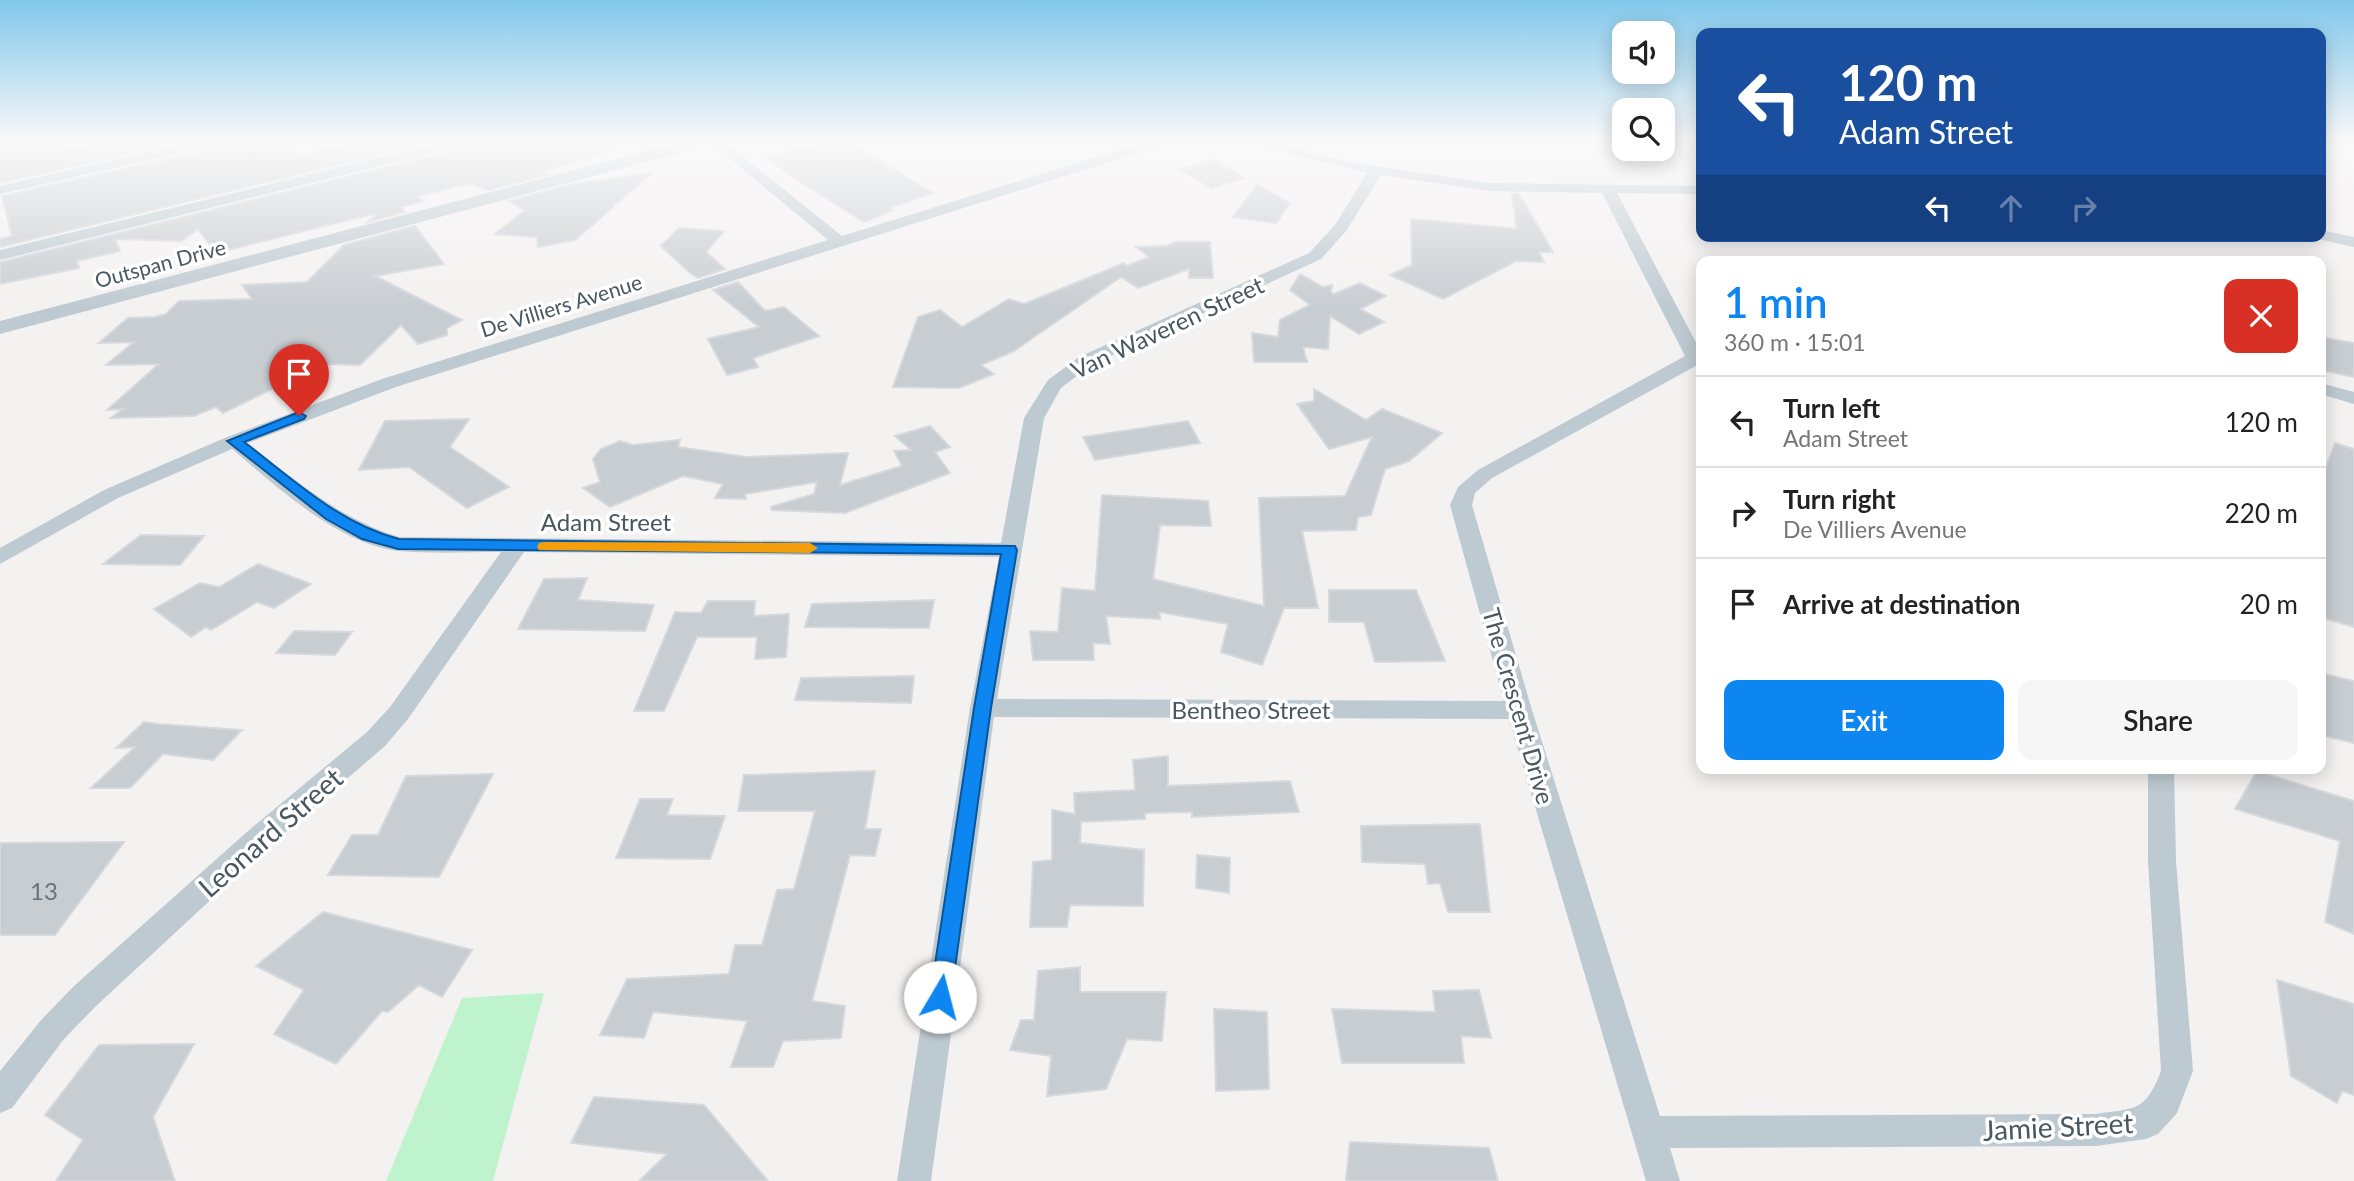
<!DOCTYPE html>
<html lang="en">
<head>
<meta charset="utf-8">
<style>
	body { margin:0; font-family:Lato,sans-serif; background:#f6f6f6; color:#222; height:100vh; display:flex; flex-direction:column; font-size:26px; white-space:nowrap }
	* { box-sizing:border-box; margin:0 }
	p { font-size:23px; color:#767676 }
	.icon { flex:none; width:38px; height:38px; fill:none; stroke:currentColor; stroke-width:2; stroke-linecap:round; stroke-linejoin:round }
	.map { position:relative; flex:1; overflow:hidden }
	.sheet { position:absolute; left:1696px; top:256px; width:630px; height:518px; display:flex; flex-direction:column; background:#fff; border-radius:14px; box-shadow:0 4px 18px #0003 }
	.sheet>* { flex:none }
	.banner { position:absolute; left:1696px; top:28px; width:630px; height:214px; border-radius:14px; box-shadow:0 4px 18px #0003; background:#1a4fa0; color:#fff; overflow:hidden }
	.fabs { position:absolute; left:1612px; top:21px; display:grid; gap:14px }
	.fabs a { display:grid; place-items:center; width:63px; height:63px; border-radius:14px; background:#fff; box-shadow:0 4px 18px #0003; font-size:35px }
	.pin { position:absolute; display:grid; place-items:center; width:60px; height:60px; color:#fff; margin:-72px -30px; border-radius:50% 50% 50% 0; rotate:-45deg; box-shadow:0 0 7px #0007 }
	.pin .icon { rotate:45deg }
	.me { position:absolute; width:77px; margin:-38px; rotate:8deg; stroke-linejoin:round; filter:drop-shadow(0 0 5px #0008) }
	.turn { display:flex; align-items:center; gap:24px; height:147px; padding:0 28px; font-size:32px }
	.turn .icon { width:91px; height:91px; stroke-width:2.5 }
	.turn b { display:block; font-size:49px; line-height:60px }
	.lanes { display:flex; align-items:center; height:66px; padding:0 28px; background:#0003; justify-content:center; gap:35px; direction:ltr }
	.lanes .off { opacity:.35 }
	.round { display:grid; place-items:center; flex:none; width:74px; height:74px; border-radius:14px; background:#f6f6f6 }
	.summary { display:flex; align-items:center; justify-content:space-between; height:119px; padding:0 28px }
	h1 { font-size:42px; font-weight:600; line-height:52px; color:#0d86f1 }
	.button { display:flex; gap:14px; margin-top:auto; padding:14px 28px }
	.button a { flex:1; height:80px; border-radius:14px; background:#0d86f1; color:#fff; font-size:28px; font-weight:600; line-height:80px; text-align:center }
	.button a+a { background:#f6f6f6; color:#222 }
	ul { padding:0; list-style:none }
	li { display:flex; align-items:center; gap:21px; height:91px; padding:0 28px; border-top:2px solid #e0e0e0 }
	li div { flex:1 }
	li b { display:block; font-size:26px }
	li em { font-style:normal }
	.map>svg:first-child { display:block }
	.green { fill:#bef3ce }
	.building { fill:#c8cdd1; stroke:#d5d8dd; stroke-width:2 }
	.lines { fill:none; stroke-linecap:round; stroke-linejoin:round }
	.minor { fill:#becad1; fill-rule:evenodd }
	.tertiary { fill:#becad1; fill-rule:evenodd }
	.route { fill:#0d86f1; stroke:#08579d; stroke-width:2 }
	.slow { fill:#f59e0b }
	.labels { text-anchor:middle; dominant-baseline:central; stroke-width:7; stroke-linejoin:round; paint-order:stroke }
	.far-street-label { font-size:21px; fill:#485760; stroke:#fff }
	.street-label { font-size:24px; fill:#485760; stroke:#fff }
	.near-number-label { font-size:24px; fill:#68747c }
	.near-street-label { font-size:28px; fill:#485760; stroke:#fff }
</style>
</head>
<body>
<div class="map">
<svg width="2354" height="1181" viewBox="0 0 2354 1181">
	<rect width="100%" height="100%" fill="#f4f1f1"/>
	<!-- green -->
	<polygon class="green" points="544,993 493,1181 386,1181 462,998"/>
	<!-- building -->
	<g class="building">
		<polygon points="0,143 60,143 64,150 99,143 177,143 0,183"/>
		<polygon points="215,143 287,143 298,155 354,143 427,143 0,247 0,239 12,236 2,196 207,150"/>
		<polygon points="464,143 615,143 616,149 533,174 550,174 489,190 470,183 418,196 423,201 401,207 405,212 368,222 377,213 216,253 198,229 181,241 115,239 120,251 77,261 79,268 0,284 0,262 460,149"/>
		<polygon points="815,143 850,143 933,193 889,208 893,210 864,222 788,174 765,155 812,147"/>
		<polygon points="1212,159 1245,178 1212,188 1180,170"/>
		<polygon points="652,173 616,204 613,201 613,207 575,240 538,247 537,237 495,234 525,210 509,201 574,184"/>
		<polygon points="1257,185 1290,203 1276,223 1233,217"/>
		<polygon points="1512,194 1519,194 1553,252 1539,252 1544,262 1516,261 1443,299 1390,275 1412,265 1411,219 1517,229"/>
		<polygon points="415,226 444,264 375,276 462,320 447,328 447,335 418,344 401,325 360,365 323,364 303,386 278,386 223,413 216,407 194,416 111,418 123,409 107,410 159,364 106,365 134,342 99,343 128,318 155,317 166,314 179,301 252,299 242,285 307,282 344,245"/>
		<polygon points="679,228 724,231 706,252 725,269 698,278 689,272 661,246"/>
		<polygon points="1176,242 1210,242 1213,278 1189,278 1189,269 1138,288 1121,277 1014,351 981,365 994,374 959,388 893,387 918,317 940,310 962,327 1009,299 1024,304 1124,263 1126,266 1149,257 1136,247 1166,246"/>
		<polygon points="1300,274 1323,287 1332,285 1331,292 1334,294 1360,283 1386,296 1360,309 1384,322 1359,334 1330,316 1328,349 1303,347 1307,362 1254,362 1252,333 1278,337 1280,320 1310,305 1290,290"/>
		<polygon points="738,282 765,311 784,307 819,336 753,358 758,367 727,375 708,339 759,327 713,290"/>
		<polygon points="2320,337 2354,343 2354,377 2320,370"/>
		<polygon points="1314,389 1366,420 1382,409 1442,433 1409,461 1385,469 1371,515 1358,517 1356,530 1302,531 1318,608 1284,608 1262,665 1221,652 1228,624 1159,612 1160,619 1106,616 1110,644 1093,643 1094,660 1033,660 1030,631 1058,632 1062,588 1095,591 1102,495 1208,501 1211,526 1160,525 1153,579 1264,606 1259,498 1345,496 1372,437 1329,449 1297,404 1314,401"/>
		<polygon points="469,419 450,447 509,487 467,508 409,467 359,470 385,421"/>
		<polygon points="1188,421 1200,443 1095,460 1083,437"/>
		<polygon points="930,426 950,447 935,452 950,473 845,513 772,510 771,507 814,494 817,482 745,494 746,499 715,498 723,484 683,476 610,507 583,488 600,482 593,459 601,449 620,441 633,445 680,440 678,447 747,457 848,453 840,485 902,466 894,451 911,450 895,436"/>
		<polygon points="2335,443 2354,449 2354,627 2320,617 2320,484"/>
		<polygon points="141,535 204,536 180,565 103,564"/>
		<polygon points="258,564 311,584 274,608 257,602 211,630 206,627 191,637 154,609 200,583 219,587"/>
		<polygon points="587,578 578,600 654,605 645,631 518,629 544,579"/>
		<polygon points="1329,590 1416,590 1445,661 1375,662 1364,622 1329,622"/>
		<polygon points="934,600 929,628 805,627 812,604"/>
		<polygon points="708,601 755,601 754,616 789,614 786,657 755,659 757,637 697,637 664,711 634,711 675,612 701,613"/>
		<polygon points="294,631 352,632 335,655 276,653"/>
		<polygon points="2320,673 2354,681 2354,743 2320,735"/>
		<polygon points="914,676 911,703 795,700 801,678"/>
		<polygon points="144,722 159,724 242,730 213,760 163,754 130,788 91,788 135,747 116,748"/>
		<polygon points="1168,756 1168,786 1290,781 1299,812 1192,817 1192,812 1145,813 1145,819 1081,822 1080,843 1144,850 1143,906 1070,905 1067,927 1030,927 1033,862 1052,860 1052,810 1075,814 1074,793 1135,790 1133,760"/>
		<polygon points="875,771 865,829 881,829 875,856 850,855 812,1001 845,1006 841,1038 783,1041 773,1067 731,1067 747,1021 653,1012 644,1038 600,1035 627,979 729,974 735,945 762,945 777,890 794,889 815,811 738,811 744,775"/>
		<polygon points="2257,771 2354,801 2354,934 2325,922 2340,841 2235,809"/>
		<polygon points="493,774 439,877 328,875 352,835 378,835 406,776"/>
		<polygon points="640,799 673,799 667,815 725,816 710,859 616,858"/>
		<polygon points="1480,824 1490,912 1448,912 1440,883 1428,884 1425,864 1362,862 1361,826"/>
		<polygon points="124,842 55,935 0,935 0,843"/>
		<polygon points="1197,855 1230,858 1229,893 1196,888"/>
		<polygon points="323,912 472,950 442,997 419,985 388,1012 382,1011 336,1064 274,1034 304,990 256,966"/>
		<polygon points="1080,967 1080,992 1166,992 1162,1041 1127,1039 1106,1089 1047,1096 1051,1056 1010,1050 1021,1020 1034,1020 1038,971"/>
		<polygon points="2277,980 2354,1004 2354,1095 2342,1091 2337,1103 2291,1076"/>
		<polygon points="1479,990 1491,1038 1461,1036 1464,1063 1342,1063 1332,1009 1435,1012 1433,991"/>
		<polygon points="1214,1009 1267,1012 1269,1089 1216,1091"/>
		<polygon points="194,1044 153,1117 175,1181 56,1181 83,1140 45,1115 99,1045"/>
		<polygon points="594,1097 704,1105 768,1181 639,1181 667,1154 571,1143"/>
		<polygon points="1350,1142 1489,1148 1498,1181 1346,1181"/>
	</g>
	<g class="lines">
		<!-- minor -->
		<g class="minor">
			<polygon points="188,143 213,143 206,147 0,194 0,186"/>
			<polygon points="438,143 461,143 459,146 0,260 0,250"/>
			<path d="M711 143H726L842 236 1141 143H1162L1160 146 396 387 248 443C295 481 341 519 399 537L1001 543 1024 418 1048 380 1079 357 1309 253 1335 225 1367 173 1259 146 1257 143H1279L1348 162 1489 183 1701 186V194L1617 193 1701 352V363L1492 478 1475 493 1472 505 1532 710 1660 1116 2096 1114C2136 1108 2145 1112 2161 1071L2148 861V768H2174L2176 861 2193 1071 2177 1113 2158 1134 2146 1139 2096 1146 1670 1148 1680 1181H1646L1509 719 994 717 931 1181H897L970 708 999 557 524 552 408 719 385 746 268 847 96 1006 64 1039 12 1108 0 1113V1071L42 1019 74 986 248 831 367 732 390 707 501 552C468 552 433 554 399 551 339 545 276 486 232 449L118 498 0 564V548L104 490 227 437 382 379 828 240ZM1381 175 1489 191 1602 193 1685 356 1478 470 1458 487 1450 505 1504 701 997 699 1044 418 1061 388 1091 365 1321 259 1346 231Z"/>
			<polygon points="2320,230 2354,237 2354,247 2314,238 2313,236 2320,236"/>
			<polygon points="2320,383 2354,392 2354,404 2320,394"/>
		</g>
		<!-- tertiary -->
		<polygon class="tertiary" points="677,143 704,143 702,147 0,334 0,321"/>
	</g>
	<!-- sky -->
	<linearGradient id="sky" x2="0" y2="1"><stop stop-color="#82c8ec"/><stop offset="0.46" stop-color="#faf9f9"/><stop offset="1" stop-color="#faf9f9" stop-opacity="0"/></linearGradient>
	<rect width="2354" height="308" fill="url(#sky)"/>
	<!-- route -->
	<path class="route" d="M299 412 306 416 304 419 244 442C293 479 338 523 399 539L1015 546 1017 550 991 708 951 997 948 1004 940 1007 933 1004 930 997 974 708 1001 554 398 549 362 539 326 519 227 441Z"/>
	<!-- slow -->
	<polygon class="slow" points="544,542 810,543 818,548 810,553 539,550 537,547 539,543"/>
	<g class="labels">
		<!-- far-street labels -->
		<g class="far-street-label">
			<text transform="translate(160 263) rotate(-15)">Outspan Drive</text>
			<text transform="translate(561 305) rotate(-17)">De Villiers Avenue</text>
		</g>
		<!-- street labels -->
		<g class="street-label">
			<text transform="translate(1167 327) rotate(-25)">Van Waveren Street</text>
			<text x="606" y="521">Adam Street</text>
			<text transform="translate(1519 706) rotate(74)">The Crescent Drive</text>
			<text x="1251" y="709">Bentheo Street</text>
		</g>
		<!-- near-number labels -->
		<g class="near-number-label">
			<text x="44" y="890">13</text>
		</g>
		<!-- near-street labels -->
		<g class="near-street-label">
			<text transform="translate(270 832) rotate(-41)">Leonard Street</text>
			<text transform="translate(2058 1126) rotate(-3)">Jamie Street</text>
		</g>
	</g>
</svg>
<div class="fabs">
<a><svg class="icon" aria-label="sound" viewBox="0 0 24 24"><path d="M4 9h4l5-4v14l-5-4H4zM17 9q2 3 0 6"/></svg></a>
<a><svg class="icon" aria-label="search" viewBox="0 0 24 24"><circle cx="10" cy="10" r="6"/><path d="M15 15l6 6"/></svg></a>
</div>
<div class="pin" style="left:299px;top:416px;background:#d93025"><svg class="icon" aria-label="arrive" viewBox="0 0 24 24"><path d="M6 21V4h12l-3 4 3 4H6"/></svg></div>
<svg class="me" style="left:940px;top:997px" viewBox="-20 -20 40 40"><circle r="19" fill="#fff"/><path d="M0-13L10 11 0 6-10 11z" fill="#0d86f1"/></svg>
<div class="banner">
<div class="turn"><svg class="icon" aria-label="left" viewBox="0 0 24 24"><path d="M17 20v-9H6M10 6l-5 5 5 5"/></svg><div><b>120 m</b>Adam Street</div></div>
<div class="lanes"><svg class="icon" aria-label="left" viewBox="0 0 24 24"><path d="M17 20v-9H6M10 6l-5 5 5 5"/></svg><svg class="icon off" aria-label="ahead" viewBox="0 0 24 24"><path d="M12 20V5M6 11l6-6 6 6"/></svg><svg class="icon off" aria-label="right" viewBox="0 0 24 24"><path d="M7 20v-9h11M14 6l5 5-5 5"/></svg></div>
</div>
<section class="sheet">
<div class="summary"><div><h1>1 min</h1><p>360 m · 15:01</p></div><a class="round" style="background:#d93025;color:#fff"><svg class="icon" aria-label="close" viewBox="0 0 24 24"><path d="M6 6l12 12M18 6L6 18"/></svg></a></div>
<ul>
<li><svg class="icon" aria-label="left" viewBox="0 0 24 24"><path d="M17 20v-9H6M10 6l-5 5 5 5"/></svg><div><b>Turn left</b><p>Adam Street</p></div><em>120 m</em></li>
<li><svg class="icon" aria-label="right" viewBox="0 0 24 24"><path d="M7 20v-9h11M14 6l5 5-5 5"/></svg><div><b>Turn right</b><p>De Villiers Avenue</p></div><em>220 m</em></li>
<li><svg class="icon" aria-label="arrive" viewBox="0 0 24 24"><path d="M6 21V4h12l-3 4 3 4H6"/></svg><div><b>Arrive at destination</b></div><em>20 m</em></li>
</ul>
<div class="button"><a>Exit</a><a>Share</a></div>
</section>
</div>
</body>
</html>
